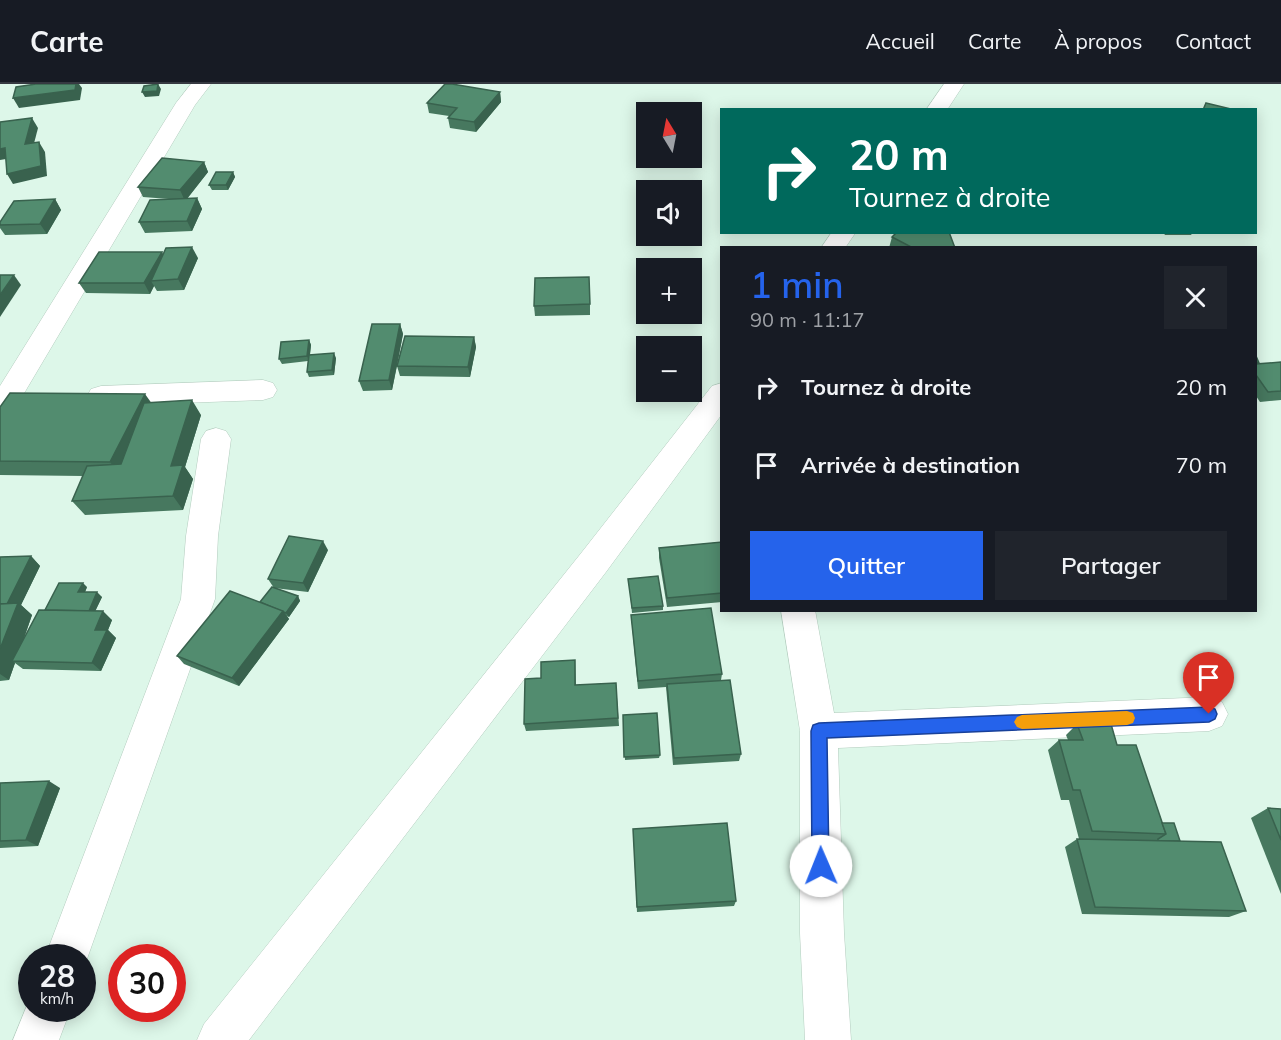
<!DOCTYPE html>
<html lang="fr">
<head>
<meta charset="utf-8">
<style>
	body { margin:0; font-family:Mulish,sans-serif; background:#20242c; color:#f1f3f6; height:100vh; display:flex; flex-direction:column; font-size:22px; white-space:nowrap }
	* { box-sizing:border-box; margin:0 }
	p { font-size:20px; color:#9ea1a6 }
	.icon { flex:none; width:33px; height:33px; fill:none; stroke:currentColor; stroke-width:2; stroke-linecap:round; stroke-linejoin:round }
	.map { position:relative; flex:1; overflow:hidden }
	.panel { position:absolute; left:720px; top:162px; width:537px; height:366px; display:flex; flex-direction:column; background:#171b24; border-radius:0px; box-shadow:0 3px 15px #0003 }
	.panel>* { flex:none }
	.banner { position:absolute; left:720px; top:24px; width:537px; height:126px; border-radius:0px; box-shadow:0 3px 15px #0003; background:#00695c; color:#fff; overflow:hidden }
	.needle { width:39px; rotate:350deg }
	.fabs { position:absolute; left:636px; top:18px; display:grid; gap:12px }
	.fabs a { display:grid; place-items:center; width:66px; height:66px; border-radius:0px; background:#171b24; box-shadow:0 3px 15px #0003; font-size:30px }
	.speed { position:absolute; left:18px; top:860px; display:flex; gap:12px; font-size:30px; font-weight:700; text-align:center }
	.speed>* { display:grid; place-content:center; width:78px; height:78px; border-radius:50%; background:#171b24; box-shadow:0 3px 15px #0003; line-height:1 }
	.speed small { font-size:15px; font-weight:400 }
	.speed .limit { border:9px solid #d22; background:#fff; color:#111 }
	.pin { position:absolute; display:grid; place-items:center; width:51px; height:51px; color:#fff; margin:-62px -26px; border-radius:50% 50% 50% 0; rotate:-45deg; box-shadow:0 0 6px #0007 }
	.pin .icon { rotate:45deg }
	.me { position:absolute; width:66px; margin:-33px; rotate:359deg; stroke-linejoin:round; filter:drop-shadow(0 0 4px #0008) }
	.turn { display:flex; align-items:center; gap:21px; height:126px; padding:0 30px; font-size:27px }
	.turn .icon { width:78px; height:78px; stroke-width:2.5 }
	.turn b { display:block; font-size:42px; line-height:51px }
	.round { display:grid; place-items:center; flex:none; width:63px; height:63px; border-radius:0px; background:#20242c }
	.summary { display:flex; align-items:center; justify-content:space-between; height:102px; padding:0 30px }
	h1 { font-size:36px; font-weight:600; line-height:45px; color:#2563eb }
	.action { display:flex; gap:12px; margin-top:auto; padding:12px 30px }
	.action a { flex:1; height:69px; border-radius:0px; background:#2563eb; color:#fff; font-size:24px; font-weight:600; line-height:69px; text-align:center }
	.action a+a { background:#20242c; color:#f1f3f6 }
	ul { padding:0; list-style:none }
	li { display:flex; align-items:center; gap:18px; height:78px; padding:0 30px }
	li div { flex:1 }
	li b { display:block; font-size:22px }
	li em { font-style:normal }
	header { display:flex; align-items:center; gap:36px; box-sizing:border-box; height:84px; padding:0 30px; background:#171b24; border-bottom:2px solid #363941 }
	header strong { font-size:28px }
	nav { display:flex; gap:33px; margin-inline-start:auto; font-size:21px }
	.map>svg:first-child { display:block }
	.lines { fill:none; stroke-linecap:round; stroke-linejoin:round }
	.minor-casing { stroke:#b3ccbe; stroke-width:1 }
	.minor { fill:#fff; fill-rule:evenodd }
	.wall { fill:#47785f }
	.shaded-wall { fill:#39624e }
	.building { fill:#528c6f; stroke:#39624e; stroke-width:1.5 }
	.route { fill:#2563eb; stroke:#184099; stroke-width:1.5 }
	.slow { fill:#f59e0b }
</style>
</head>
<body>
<header>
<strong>Carte</strong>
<nav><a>Accueil</a><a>Carte</a><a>À propos</a><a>Contact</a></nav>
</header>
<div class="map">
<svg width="1281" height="956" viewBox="0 0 1281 956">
	<rect width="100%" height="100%" fill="#ddf7e9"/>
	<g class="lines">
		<!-- minor casing -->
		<g class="minor-casing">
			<g id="minor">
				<polygon points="191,0 211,0 195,21 10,333 0,336 0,302 176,19"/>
				<polygon points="944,0 964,0 947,26 926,26"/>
				<polygon points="832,148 856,148 845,164 821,164"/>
				<polygon points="263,296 273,299 277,306 273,313 263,316 101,322 91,319 87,312 91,305 101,302"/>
				<polygon points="722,299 722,330 606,488 249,956 197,956 204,940 582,468 712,302"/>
				<polygon points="216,344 226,347 231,355 218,452 215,515 82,889 82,873 45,873 181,515 186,452 201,355 206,347"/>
				<polygon points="781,526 815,526 834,629 1209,613 1222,618 1228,630 1222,642 1209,647 838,664 844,849 851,956 805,956 800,849 800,647"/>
				<polygon points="32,909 32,924 71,924 59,956 13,956"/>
			</g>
		</g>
		<!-- minor -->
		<use href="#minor" class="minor"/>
	</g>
	<!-- wall -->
	<g class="wall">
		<polygon points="500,8 501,18 476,48 450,44 448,34 449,32 429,29 427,19"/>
		<polygon points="204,78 208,88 187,115 197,114 202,125 192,147 145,149 139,138 169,115 143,113 138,103"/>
		<polygon points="233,88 235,93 228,106 212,106 209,101"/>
		<polygon points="55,115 61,126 47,150 5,151 0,144 0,138"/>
		<polygon points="1163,148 1193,148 1191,151 1165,151"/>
		<polygon points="892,153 955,164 889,164"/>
		<polygon points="162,168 163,171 198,174 184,206 157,207 154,202 150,210 86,209 79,199"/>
		<polygon points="590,203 590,231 535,232 534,222"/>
		<polygon points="400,240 403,250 397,282 474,253 476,263 470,293 400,292 397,282 392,306 363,307 359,297"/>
		<polygon points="309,256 311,261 310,271 336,274 334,291 309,293 307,288 308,277 282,280 279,275"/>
		<polygon points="1256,272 1259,279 1258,280 1281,278 1281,316 1260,318 1256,312"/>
		<polygon points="151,319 201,331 185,383 193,395 183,426 85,431 72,417 83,392 0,391 0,323"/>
		<polygon points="722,458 722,518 667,523 659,474 659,464"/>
		<polygon points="328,466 308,508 274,504 268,495"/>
		<polygon points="31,472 40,482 21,521 32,531 24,554 45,526 87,503 85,508 102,513 95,527 112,536 108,546 116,554 101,587 23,585 15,579 9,596 0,597 0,473"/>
		<polygon points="629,499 663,522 663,526 632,529"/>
		<polygon points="298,512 300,517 289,533 287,532 289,535 239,602 184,580 177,572 260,518"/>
		<polygon points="631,531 722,590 721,596 741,670 739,677 673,681 666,603 638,605"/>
		<polygon points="575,576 576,601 616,599 619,642 526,647 524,640 541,594"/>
		<polygon points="623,631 660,671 659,674 625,676"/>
		<polygon points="1077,640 1117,661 1162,739 1246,827 1229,833 1082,830 1065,763 1077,755 1079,755 1069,716 1061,716 1048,666 1059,656 1068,656 1066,651"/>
		<polygon points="0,699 60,704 38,762 0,764"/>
		<polygon points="1268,724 1281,725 1281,810 1251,734"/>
		<polygon points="633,745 736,817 734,822 637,828"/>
	</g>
	<!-- shaded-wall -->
	<g class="shaded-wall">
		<polygon points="76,0 79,0 82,4 80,16 19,24 13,14"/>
		<polygon points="158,0 161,5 159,12 145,13 142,8"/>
		<polygon points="500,8 501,18 476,48 474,38"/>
		<polygon points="32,34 38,44 31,71 25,60"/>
		<polygon points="39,58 45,68 47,92 13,100 7,90"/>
		<polygon points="5,64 12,74 0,76 0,65"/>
		<polygon points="204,78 208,88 185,117 180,106"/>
		<polygon points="233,88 235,93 228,106 226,101"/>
		<polygon points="197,114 202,125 192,147 187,137"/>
		<polygon points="55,115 61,126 47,150 40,140"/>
		<polygon points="192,163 198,174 184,206 178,195"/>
		<polygon points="162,168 167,179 151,197 154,202 150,210 144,199"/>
		<polygon points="14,191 21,201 0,233 0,211"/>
		<polygon points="400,240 403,250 392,306 389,296"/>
		<polygon points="474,253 476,263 470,293 468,283"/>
		<polygon points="309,256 311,261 309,277 307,272"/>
		<polygon points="334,269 336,274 334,291 332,286"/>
		<polygon points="145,310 155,324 121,392 110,378"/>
		<polygon points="192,316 201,331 185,383 193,395 183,426 173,412 171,382"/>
		<polygon points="323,457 328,466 308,508 303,499"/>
		<polygon points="31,472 40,482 21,521 32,531 16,577 12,577 15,579 9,596 0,590 0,565 6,521"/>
		<polygon points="83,499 87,503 83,513 78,508"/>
		<polygon points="97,508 102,513 92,534 88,529"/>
		<polygon points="298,512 300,517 289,533 286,529"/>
		<polygon points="103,527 112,536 108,546 116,554 101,587 92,579 95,546"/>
		<polygon points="283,527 289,535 239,602 232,594"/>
		<polygon points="49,697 60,704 38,762 26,756"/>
	</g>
	<!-- building -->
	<g class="building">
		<polygon points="36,0 76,0 75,6 13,14 16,3"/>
		<polygon points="158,0 157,7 142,8 144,2"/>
		<polygon points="445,0 452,0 500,8 474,38 448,34 457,24 427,19"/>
		<polygon points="1206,19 1235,26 1203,26"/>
		<polygon points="32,34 25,60 39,58 41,82 7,90 5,64 0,65 0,38"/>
		<polygon points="162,74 204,78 180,106 138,103"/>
		<polygon points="216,88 233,88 226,101 209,101"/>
		<polygon points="197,114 187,137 139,138 150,116"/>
		<polygon points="55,115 40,140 0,141 0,138 14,117"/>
		<polygon points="897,148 949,148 955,164 913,164 892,153"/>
		<polygon points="192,163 178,195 151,197 166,164"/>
		<polygon points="99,168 162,168 144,199 79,199"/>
		<polygon points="0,191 14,191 0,211"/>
		<polygon points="589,193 590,220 534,222 535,194"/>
		<polygon points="372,240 400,240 389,296 359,297"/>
		<polygon points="405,252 474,253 468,283 397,282"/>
		<polygon points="309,256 307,272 279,275 281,258"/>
		<polygon points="334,269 332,286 307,288 309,271"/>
		<polygon points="1256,272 1259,279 1256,278"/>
		<polygon points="1281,278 1281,307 1268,308 1256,291 1256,280"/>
		<polygon points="10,309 145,310 110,378 0,377 0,323"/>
		<polygon points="192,316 171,382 183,381 173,412 72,417 87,382 121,380 144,319"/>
		<polygon points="289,452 323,457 303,499 268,495"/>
		<polygon points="722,458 722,509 667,514 659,464"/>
		<polygon points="31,472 7,520 0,520 0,473"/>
		<polygon points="658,492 663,522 632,524 628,495"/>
		<polygon points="59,499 83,499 78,508 97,508 89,527 45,526"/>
		<polygon points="272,503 298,512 286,529 260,518"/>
		<polygon points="230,507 283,527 232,594 177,572"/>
		<polygon points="18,519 0,565 0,520"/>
		<polygon points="711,524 722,590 638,597 631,531"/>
		<polygon points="39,526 103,527 95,546 107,546 92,579 12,577"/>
		<polygon points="575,576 575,601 616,599 618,634 524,640 525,595 541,594 541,578"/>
		<polygon points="730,596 741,670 674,674 667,600"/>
		<polygon points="657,629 660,671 624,673 623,631"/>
		<polygon points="1077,640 1111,640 1117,661 1136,661 1166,750 1092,747 1080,706 1073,706 1059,656 1083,656"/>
		<polygon points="49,697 26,756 0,757 0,699"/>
		<polygon points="1268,724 1281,725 1281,756"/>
		<polygon points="727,739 736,817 637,823 633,745"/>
		<polygon points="1162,739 1174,739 1180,757 1158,757 1158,755 1166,750"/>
		<polygon points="1077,755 1221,758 1246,827 1095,823"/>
	</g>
	<!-- route -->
	<polygon class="route" points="1209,623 1215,625 1217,630 1215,635 1209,638 827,654 829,782 827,788 821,790 815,788 812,782 811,647 813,641 819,639"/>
	<!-- slow -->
	<polygon class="slow" points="1127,627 1133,629 1135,634 1133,639 1127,641 1022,645 1017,643 1014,638 1017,633 1022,631"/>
</svg>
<div class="fabs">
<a><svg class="needle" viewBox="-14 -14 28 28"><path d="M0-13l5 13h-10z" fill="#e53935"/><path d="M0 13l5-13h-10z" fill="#9ea1a6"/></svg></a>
<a><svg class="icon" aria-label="sound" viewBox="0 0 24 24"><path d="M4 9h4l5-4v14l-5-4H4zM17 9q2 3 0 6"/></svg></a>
<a>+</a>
<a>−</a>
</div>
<div class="speed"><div>28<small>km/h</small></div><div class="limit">30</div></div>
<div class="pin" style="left:1209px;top:630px;background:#d93025"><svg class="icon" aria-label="arrive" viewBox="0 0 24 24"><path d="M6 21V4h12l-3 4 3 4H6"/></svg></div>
<svg class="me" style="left:821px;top:782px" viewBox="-20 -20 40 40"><circle r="19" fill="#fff"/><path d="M0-13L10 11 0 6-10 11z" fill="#2563eb"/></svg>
<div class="banner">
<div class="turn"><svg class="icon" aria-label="right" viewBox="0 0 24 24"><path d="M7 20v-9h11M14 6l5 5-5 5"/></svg><div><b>20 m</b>Tournez à droite</div></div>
</div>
<section class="panel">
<div class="summary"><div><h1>1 min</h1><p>90 m · 11:17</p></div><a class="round"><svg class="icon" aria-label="close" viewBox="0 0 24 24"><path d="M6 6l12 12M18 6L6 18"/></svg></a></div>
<ul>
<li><svg class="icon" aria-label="right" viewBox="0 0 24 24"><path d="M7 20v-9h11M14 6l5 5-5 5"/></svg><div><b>Tournez à droite</b></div><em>20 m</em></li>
<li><svg class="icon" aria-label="arrive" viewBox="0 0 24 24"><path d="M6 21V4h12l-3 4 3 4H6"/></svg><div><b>Arrivée à destination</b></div><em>70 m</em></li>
</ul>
<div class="action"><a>Quitter</a><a>Partager</a></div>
</section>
</div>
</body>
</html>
